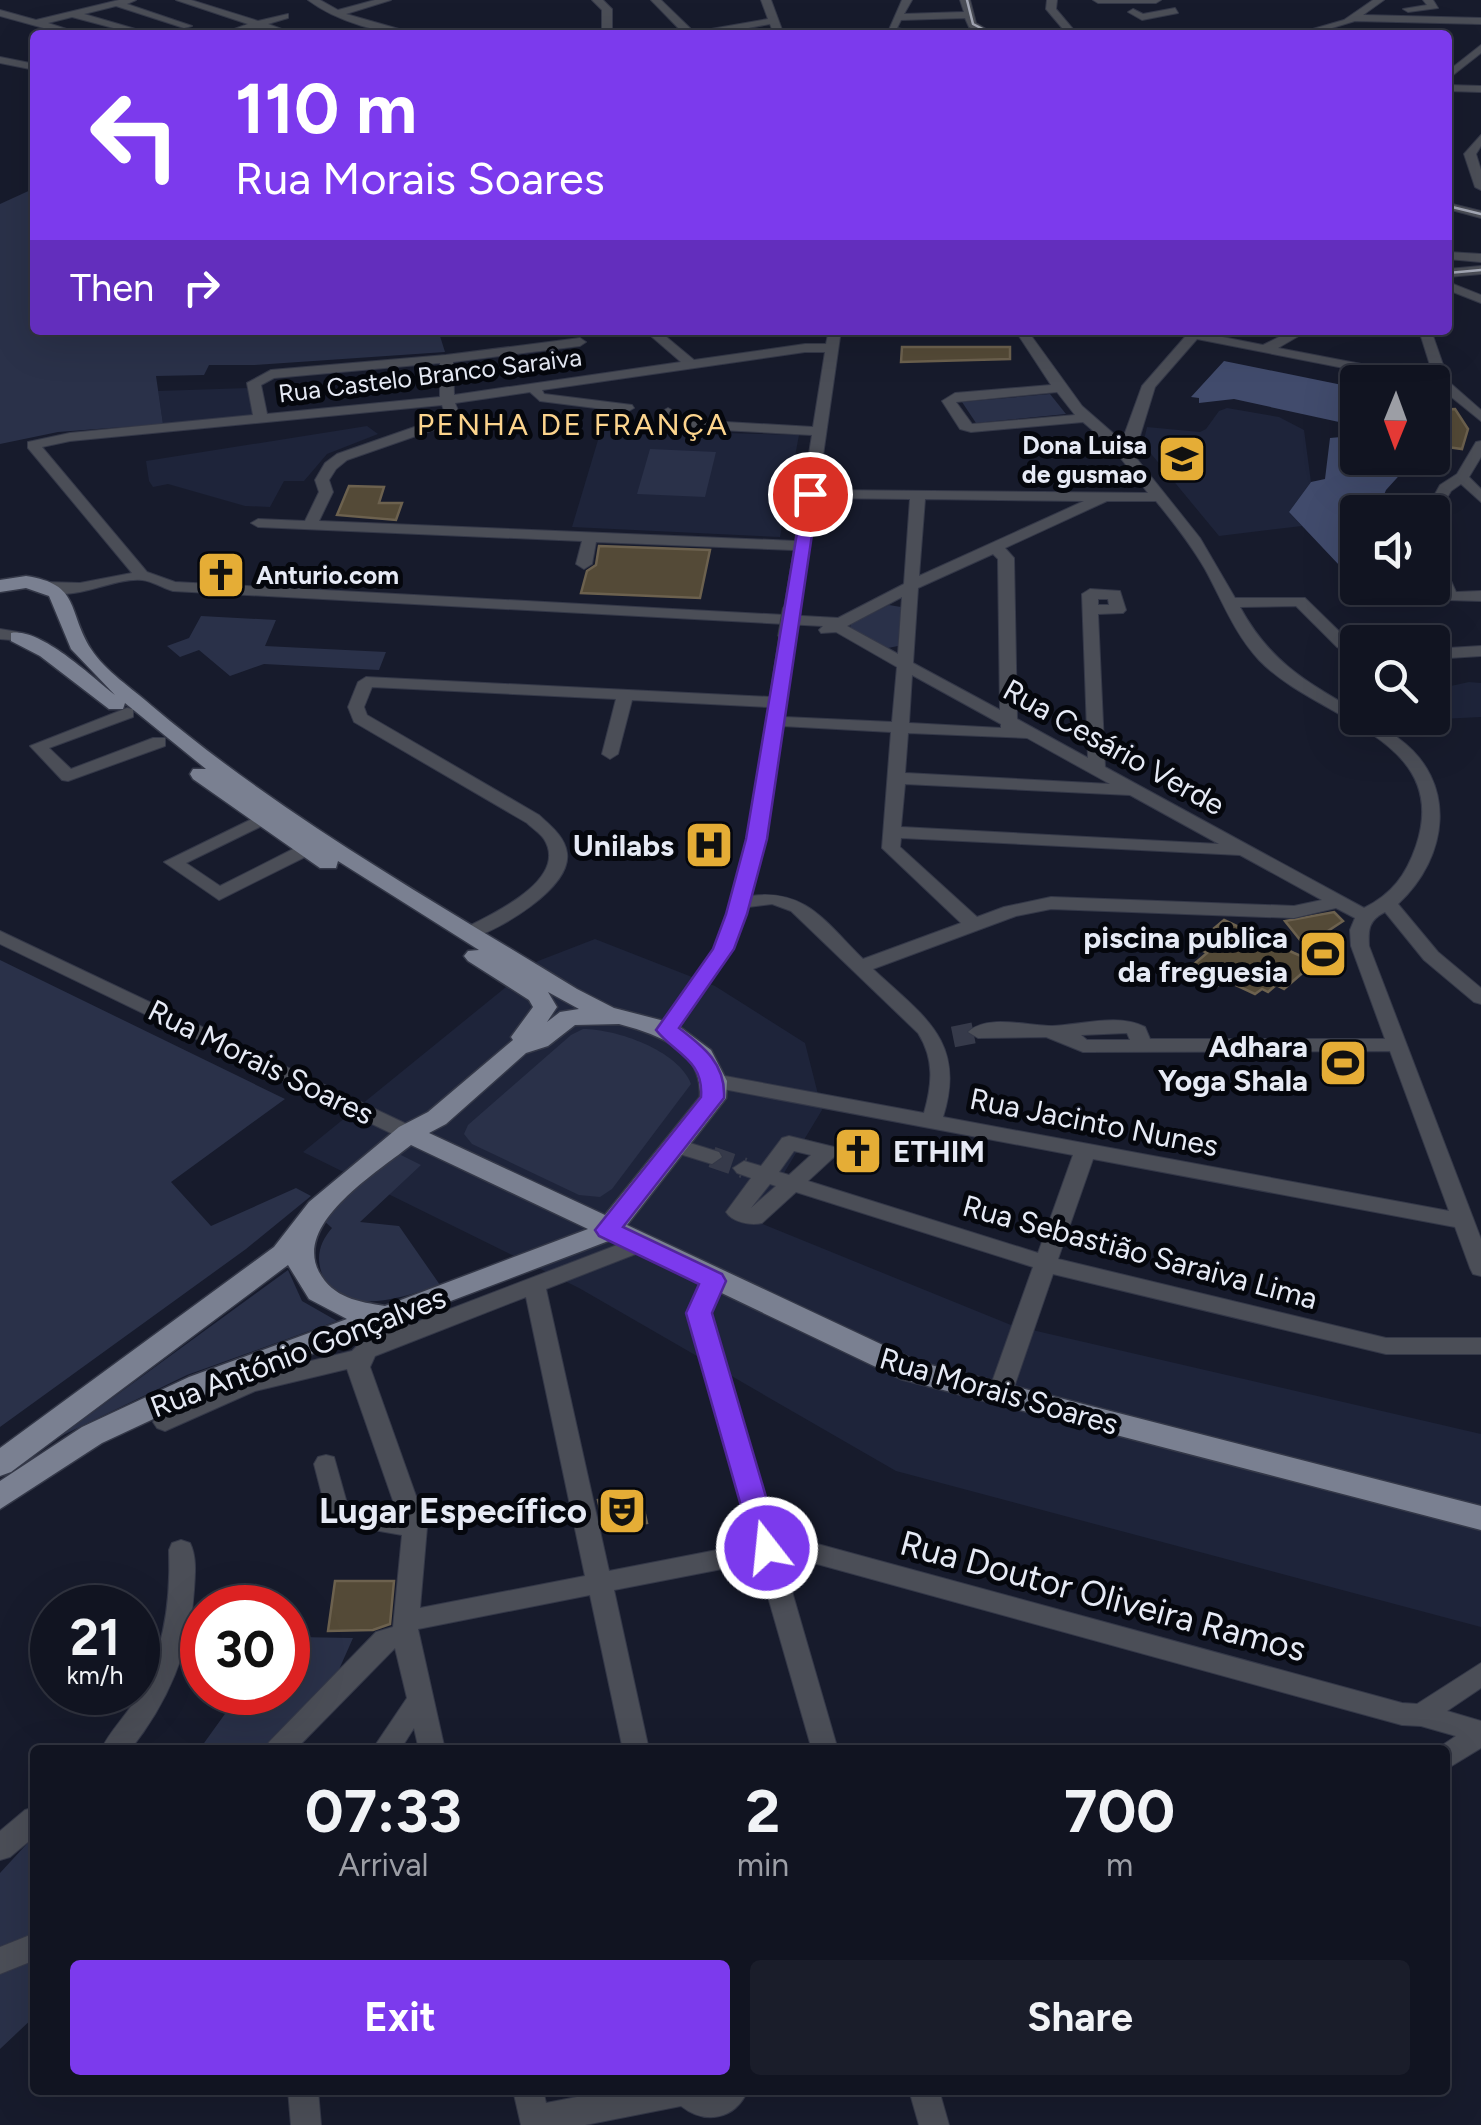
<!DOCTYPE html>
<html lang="en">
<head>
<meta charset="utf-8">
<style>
	body { margin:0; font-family:Figtree,sans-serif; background:#1a1d2a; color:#f1f3f6; height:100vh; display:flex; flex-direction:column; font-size:38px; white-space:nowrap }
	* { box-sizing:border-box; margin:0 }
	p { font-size:32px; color:#9c9ea5 }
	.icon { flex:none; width:55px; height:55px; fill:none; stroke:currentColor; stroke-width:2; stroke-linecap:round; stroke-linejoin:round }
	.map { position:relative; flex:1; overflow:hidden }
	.side { position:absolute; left:30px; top:1745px; width:1420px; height:350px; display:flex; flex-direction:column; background:#111421; border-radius:10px; box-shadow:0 10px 40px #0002,0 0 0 2px #30333f }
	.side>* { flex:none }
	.top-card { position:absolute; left:30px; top:30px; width:1422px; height:305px; border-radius:10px; box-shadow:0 10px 40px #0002,0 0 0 2px #30333f; background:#7c3aed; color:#fff; overflow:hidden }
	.needle { width:65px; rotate:181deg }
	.controls { position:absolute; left:1340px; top:365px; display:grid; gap:20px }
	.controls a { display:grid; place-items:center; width:110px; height:110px; border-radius:10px; background:#111421; box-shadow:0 10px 40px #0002,0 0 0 2px #30333f; font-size:50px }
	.speed { position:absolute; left:30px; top:1585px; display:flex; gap:20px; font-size:50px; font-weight:700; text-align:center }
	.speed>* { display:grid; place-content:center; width:130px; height:130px; border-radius:50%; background:#111421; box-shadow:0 10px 40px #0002,0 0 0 2px #30333f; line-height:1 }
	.speed small { font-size:25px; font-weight:400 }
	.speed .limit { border:15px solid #d22; background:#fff; color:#111 }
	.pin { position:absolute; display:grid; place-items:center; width:85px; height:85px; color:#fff; margin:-42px; border:5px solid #fff; border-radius:50%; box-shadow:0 2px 10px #0007 }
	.me { position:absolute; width:110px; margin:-55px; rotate:344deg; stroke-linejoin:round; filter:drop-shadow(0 0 8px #0008) }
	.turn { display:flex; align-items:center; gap:35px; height:210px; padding:0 40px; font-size:45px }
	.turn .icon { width:130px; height:130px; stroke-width:2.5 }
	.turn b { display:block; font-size:70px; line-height:85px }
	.then { display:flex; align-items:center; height:95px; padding:0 40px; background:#0003; gap:20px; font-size:38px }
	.eta { display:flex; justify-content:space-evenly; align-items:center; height:170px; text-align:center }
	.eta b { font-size:60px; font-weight:700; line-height:70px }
	.button { display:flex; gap:20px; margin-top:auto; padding:20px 40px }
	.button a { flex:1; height:115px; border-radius:10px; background:#7c3aed; color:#fff; font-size:40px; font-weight:700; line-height:115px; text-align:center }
	.button a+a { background:#1a1d2a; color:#f1f3f6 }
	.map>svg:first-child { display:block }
	.built { fill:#1e243a }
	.green { fill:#2a3149 }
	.forest { fill:#414b6c }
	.building { fill:#544a37; stroke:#6c614e; stroke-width:2.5 }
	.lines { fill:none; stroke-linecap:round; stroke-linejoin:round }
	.minor-tunnel { stroke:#363a4a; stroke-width:21; stroke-dasharray:21 11; stroke-linecap:butt }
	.minor-casing { stroke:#343848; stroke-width:2 }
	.major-casing { stroke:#343848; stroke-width:3 }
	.minor { fill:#4b4e57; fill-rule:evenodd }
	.major { fill:#7a8091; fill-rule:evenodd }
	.tram { stroke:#a4a8b5; stroke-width:2.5 }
	.minor-bridge-casing { stroke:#343848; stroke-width:20; stroke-linecap:butt }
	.minor-bridge { stroke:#4b4e57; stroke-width:18 }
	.route { fill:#7c3aed; stroke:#51269a; stroke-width:2.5 }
	.labels { text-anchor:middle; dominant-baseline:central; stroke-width:10; stroke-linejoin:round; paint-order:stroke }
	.far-street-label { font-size:25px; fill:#e6eaf5; stroke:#05070d }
	.far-poi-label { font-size:25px; font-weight:bold; fill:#e6eaf5; stroke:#05070d; text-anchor:end }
	.far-quarter-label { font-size:30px; letter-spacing:2.5px; fill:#fcd48d; stroke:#05070d }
	.street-label { font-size:30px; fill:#e6eaf5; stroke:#05070d }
	.poi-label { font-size:30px; font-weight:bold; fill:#e6eaf5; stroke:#05070d; text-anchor:end }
	.near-poi-label { font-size:35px; font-weight:bold; fill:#e6eaf5; stroke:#05070d; text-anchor:end }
	.near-street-label { font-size:35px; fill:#e6eaf5; stroke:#05070d }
</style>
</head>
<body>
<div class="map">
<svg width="1481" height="2125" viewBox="0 0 1481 2125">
	<rect width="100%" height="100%" fill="#171b2c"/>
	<!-- built -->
	<g class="built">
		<polygon points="248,388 256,415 163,424 158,391"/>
		<polygon points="1227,408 1279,417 1304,430 1311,482 1289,512 1302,526 1219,536 1143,444 1147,427 1200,432 1206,429 1219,411"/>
		<polygon points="367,426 378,434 327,454 304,481 284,481 270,507 245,506 168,484 153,487 149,481 146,461"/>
		<polygon points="601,430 799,435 780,537 572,527"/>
		<polygon points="1469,682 1481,683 1481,717 1421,720 1393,730 1372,718 1432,718 1433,690"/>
		<polygon points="595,939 715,986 805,1043 822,1110 755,1221 1011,1325 1481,1434 1481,1627 896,1471 579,1288 303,1152 538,961"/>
	</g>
	<!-- green -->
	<g class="green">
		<polygon points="35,188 35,330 487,330 440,336 445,352 255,365 209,365 204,375 156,376 163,424 58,432 0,444 0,204"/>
		<polygon points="1050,394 1066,414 976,423 962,402"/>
		<polygon points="650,449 716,452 705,497 637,494"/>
		<polygon points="889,605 901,607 898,646 888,648 850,628 851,624"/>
		<polygon points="201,616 276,620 265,646 386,652 379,670 264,664 230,676 199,650 180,657 167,646 189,638"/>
		<polygon points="0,960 285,1099 171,1182 211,1226 296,1188 311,1196 246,1249 0,1427"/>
		<path d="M583 1029C616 1029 678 1050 691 1084L612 1189 600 1197 579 1195 472 1144 464 1134 468 1125 571 1035Z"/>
		<path d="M395 1152 421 1165 360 1222 399 1226 440 1285C407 1296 336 1322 321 1271 316 1254 321 1241 332 1228L321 1218Z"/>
		<polygon points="288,1270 302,1301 337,1321 187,1375 59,1437"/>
		<polygon points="297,1637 353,1638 337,1674 268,1750 199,1750 240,1693 288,1692 288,1642"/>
		<polygon points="35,1835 35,1937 0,1952 0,1873"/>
		<polygon points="35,1950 35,2016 0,2049 0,1966"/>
	</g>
	<!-- forest -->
	<polygon class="forest" points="1224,361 1357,388 1358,458 1382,458 1380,461 1406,468 1386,490 1377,512 1358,512 1357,519 1353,520 1357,527 1357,560 1339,565 1289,512 1311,482 1325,479 1330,438 1341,437 1339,422 1234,399 1199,403 1199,398 1191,397"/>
	<!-- building -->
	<g class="building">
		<polygon points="902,347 1010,347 1010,359 901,362"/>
		<polygon points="1455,409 1468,429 1462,449 1432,445 1432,410"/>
		<polygon points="349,486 384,487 379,503 402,503 396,520 337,515"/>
		<polygon points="599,546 710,550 700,598 581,593 587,571 596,565"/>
		<polygon points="1334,912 1343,921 1305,946 1285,921"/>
		<polygon points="1224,920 1294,953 1315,962 1284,989 1276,985 1268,992 1262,989 1255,994 1225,980 1216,987 1194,977 1202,969 1193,965 1207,953 1193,946"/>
		<polygon points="640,1493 647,1523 605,1530 598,1500"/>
		<polygon points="335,1581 394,1581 390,1624 373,1630 328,1631"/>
	</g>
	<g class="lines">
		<!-- minor-tunnel -->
		<g class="minor-tunnel">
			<polyline points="953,1037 978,1032"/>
			<polyline points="712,1157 744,1168"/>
		</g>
		<!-- minor casing -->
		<g class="minor-casing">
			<g id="minor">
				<polygon points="119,0 136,0 127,4 192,26 184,28 116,6 84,14 156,35 140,35 72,17 48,23 85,35 69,35 0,16 0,10 36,20"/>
				<path d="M176 0H191L258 21 288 14V18L268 24 298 35C285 35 275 30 262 29 249 27 233 35 218 35L248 24Z"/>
				<path d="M308 0H320L338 10 375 0H391L346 14 420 35C384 35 337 22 308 0Z"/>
				<polygon points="592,0 603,0 612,9 612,35 602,35 602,10"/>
				<polygon points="651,0 661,0 694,32 768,19 761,0 771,0 784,35 774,35 770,24 711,35 685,35"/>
				<polygon points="902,0 912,0 904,14 964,12 960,0 970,0 976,23 996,35 984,35 969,27 965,18 901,20 897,28 929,35 888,32"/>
				<polygon points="1047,0 1057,0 1056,9 1078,35 1068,35 1046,9"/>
				<polygon points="1093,0 1161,0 1156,3 1098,3"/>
				<polygon points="1373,0 1384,0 1363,15 1481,18 1481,24 1355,21 1309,35 1292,35 1344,20"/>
				<polygon points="1423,0 1433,0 1438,8 1408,12 1403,9 1427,5"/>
				<polygon points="1175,8 1178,13 1142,20 1128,12 1133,9 1143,14"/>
				<polygon points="574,29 580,29 581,35 571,35"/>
				<polygon points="1481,45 1481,53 1448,79 1448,71"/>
				<polygon points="0,57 35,64 35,70 0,63"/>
				<polygon points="1448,85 1481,86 1481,92 1448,91"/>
				<polygon points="1481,135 1481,146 1476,154 1481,170 1481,190 1475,187 1464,154"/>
				<polygon points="1448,203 1481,211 1481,218 1448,209"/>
				<polygon points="1448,252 1481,254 1481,262 1448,259"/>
				<polygon points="1481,266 1481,274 1448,277 1448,269"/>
				<polygon points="1448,282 1481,295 1481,303 1448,290"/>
				<path d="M644 330H658L694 360 805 344H826L829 330H841L818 490 1148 493 1112 447 1083 422 971 432 960 429 942 401 955 393 1051 385 1015 330H1027L1082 406 1122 441 1142 386 1191 330H1204L1202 333 1263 345 1293 330H1309L1278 348 1434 378 1419 330H1431L1449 382 1481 410V421L1439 387 1432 386V382H1415L1197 339 1155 387 1139 439 1129 449 1200 538 1235 598H1305L1349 641 1358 645V656L1337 647 1296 606 1240 607C1270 662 1305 681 1358 712V718C1374 718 1385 728 1398 738 1458 781 1449 857 1398 904L1438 952 1481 988V1004L1474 1002 1424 960 1385 912C1369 920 1368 929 1369 946L1481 1239V1276L1473 1274 1470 1268 1455 1227 1093 1159 1058 1259 1386 1338H1481V1354H1386L1053 1274 1011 1396 1007 1402 999 1405 991 1402 987 1396 1033 1267 796 1192 762 1223C751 1226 732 1222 726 1212L751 1178 737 1173 733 1168 744 1161 761 1166 782 1138 789 1136 834 1147 837 1152 834 1157 808 1181 1038 1253 1073 1155 707 1086 704 1081 707 1076 714 1074 924 1113C932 1085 935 1060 918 1033L791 911 772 904 748 907 732 949 674 1033H660L657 1029C675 1002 700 976 715 946 751 875 756 785 769 707L632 700 618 754 610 759 602 754 616 699 372 687 364 707 367 715 539 815C551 826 565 837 567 853 572 888 499 930 470 939L463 937 461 933 463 929C490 915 570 880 544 839 540 833 532 828 527 823L354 722 348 707 358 682 366 677 770 697 779 638 787 633 795 638 784 717 892 722 897 667 836 632 821 633 819 630 823 626 173 591C163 588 152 581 142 580 110 577 68 607 37 587L45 582 80 583 132 573 28 448V442L70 433 253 415 247 383 271 370 446 355 580 338 586 342 580 346 453 362 454 395 681 362ZM805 352H825L813 427 674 419 675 412 668 408 661 412 659 423 666 427 812 435 795 541 319 521 333 492 329 480 336 469 347 460 459 421 461 418 455 403 530 392 540 401 627 412 634 408 632 405 544 394 542 390ZM440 363V397L267 414 261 385 274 378ZM1057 392 1075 415 972 424 956 402ZM442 405 446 416 337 454 325 463 315 480 319 492 305 521 258 519 251 523 258 527 582 541 576 564 584 569 592 564 596 542 794 550 784 609 792 614 800 609 816 498 910 499 904 584 838 618 175 582 147 572 42 447 70 441ZM925 499 1084 501 919 576ZM1107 501H1156C1174 523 1191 545 1205 569 1222 600 1234 633 1259 660 1316 720 1453 737 1416 846 1406 875 1392 894 1364 908L1105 767 1098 614 1123 613 1126 610 1120 591 1090 589 1082 594 1088 758 1017 719 1014 558 1005 548ZM993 554 998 559 1000 710 913 663 918 588ZM902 597 898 654 847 626ZM1098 599H1108L1109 605H1098ZM912 675 1001 724V728L909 723ZM782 726 891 732 882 848 961 923 863 959C827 924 806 888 751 896L766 839ZM908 733 1027 738 1110 784 905 773ZM905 784 1130 795 1219 844 901 827ZM901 838 1240 855 1322 900 1294 906 1051 897 1004 907 977 917 900 847ZM1336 908 1355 918 1350 930 1351 946 1385 1039H1150L1145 1027C1118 1013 1081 1025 1052 1026 1028 1026 987 1014 968 1032L978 1038 1046 1037 1083 1052 1390 1051 1449 1211 943 1117C967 1041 923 1016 873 969L1016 916 1051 909 1294 918ZM1127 1033 1130 1040H1087L1081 1035ZM794 1151 811 1155 789 1175 779 1172ZM770 1184 776 1186 751 1208Z"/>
				<polygon points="1481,441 1481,457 1469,477 1481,489 1481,502 1461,484 1451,491 1437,515 1425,512 1440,485 1457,474 1476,442"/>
				<polygon points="1432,553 1440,557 1456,592 1481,591 1481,601 1446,600 1432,574"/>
				<polygon points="0,629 18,632 20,635 12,640 0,639"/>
				<polygon points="1481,646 1481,656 1432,659 1432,649"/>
				<polygon points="127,708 133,709 133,717 49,748 71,769 153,738 165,738 165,746 68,781 62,780 30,746"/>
				<polygon points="262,814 271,819 268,823 186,863 220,886 301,845 313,845 316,849 313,853 219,900 164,862"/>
				<polygon points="0,931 415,1128 418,1133 415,1138 401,1138 0,944"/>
				<polygon points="677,1139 719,1152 722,1157 712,1164 670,1151 667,1146"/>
				<path d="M638 1237 646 1240 649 1245 646 1250 546 1289 609 1571 753 1543 688 1313 706 1275H722L725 1281 710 1313 776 1538 788 1536 1402 1703 1417 1704 1481 1663V1688L1447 1711 1481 1721V1748L1445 1770V1750H1435L1456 1736 1421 1726 1402 1725 788 1556 782 1557 838 1750H812L758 1562 614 1590 649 1750H623L590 1595 418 1629 445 1750H419L414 1728 400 1750H372L407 1698 395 1648 295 1750H265L269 1742 376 1632 393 1627 402 1535 329 1522 314 1464 318 1457 326 1455 334 1457 348 1507 398 1515 347 1369 255 1391 165 1431 157 1428 153 1422 157 1416 241 1378 352 1351 359 1344ZM526 1297 585 1576 420 1608 427 1527 370 1367 375 1356Z"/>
				<path d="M181 1540 190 1543C197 1557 195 1575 194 1590 191 1649 167 1704 130 1750H101C109 1732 125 1717 136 1699 164 1654 171 1602 169 1550L172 1543Z"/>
				<polygon points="35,1807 35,1836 10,1857 0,1860 0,1831 25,1810"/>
				<polygon points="35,1933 35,1960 0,1974 0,1947"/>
				<polygon points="288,2090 318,2090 321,2125 291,2125"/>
				<path d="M513 2090H543L546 2103 613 2090 710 2093 748 2090C735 2120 705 2125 681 2106L585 2125H521Z"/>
				<polygon points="909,2090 939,2090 949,2125 919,2125"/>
			</g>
		</g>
		<!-- major casing -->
		<g class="major-casing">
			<path id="major" d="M26 576C81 584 67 611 91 649 105 671 133 689 152 706 282 816 432 900 577 989L614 1008 676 1024 711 1050 727 1081 726 1098 627 1225 919 1362 1481 1506V1530L901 1379 611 1240 209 1393 102 1443 0 1509V1481L82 1427 189 1377 347 1319 309 1299 288 1265 11 1472 0 1476V1448L274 1247 309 1202 399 1127 428 1112 513 1040 511 1037 533 1007 529 1000 468 961 464 956 468 951 479 950 338 861 336 868H320L193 779 190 774 193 769H206L125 703 123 709H109L40 656 11 641V633C40 627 92 677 115 695L71 649 49 596 26 588 0 592V580ZM548 992 579 1009 560 1012 547 1022 557 1007ZM619 1024C657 1034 703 1050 700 1097L605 1215 429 1133 446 1124 526 1053 548 1046 575 1025ZM411 1145 588 1229 385 1306C359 1302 333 1298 319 1272 293 1223 378 1172 411 1145Z"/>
		</g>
		<!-- minor -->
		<use href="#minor" class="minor"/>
		<!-- major -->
		<use href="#major" class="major"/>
		<!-- tram -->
		<g class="tram">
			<polyline points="967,0 973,24 994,35"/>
			<polyline points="1448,206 1481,214"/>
			<polyline points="1448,273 1481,270"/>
		</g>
		<!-- minor-bridge casing -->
		<g class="minor-bridge-casing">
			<polyline id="minor-bridge" points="787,638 792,609"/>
		</g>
		<!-- minor-bridge -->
		<use href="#minor-bridge" class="minor-bridge"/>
	</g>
	<!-- route -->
	<path class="route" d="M804 491 818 494 767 839 747 914 734 949 679 1028C704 1047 726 1064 724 1098L623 1227 722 1274 726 1281 712 1313 781 1548 777 1556 767 1560 757 1556 753 1548 686 1313 699 1284 599 1236 595 1230 701 1097C704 1060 675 1054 656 1030L713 949 726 914 746 839Z"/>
	<!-- icons -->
	<defs>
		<g id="university-square" transform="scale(2.5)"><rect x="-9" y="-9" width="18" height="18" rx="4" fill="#e5ad36" stroke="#05070d"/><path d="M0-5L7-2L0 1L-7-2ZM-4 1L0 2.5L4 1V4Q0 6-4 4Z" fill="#111"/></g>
		<g id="church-square" transform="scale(2.5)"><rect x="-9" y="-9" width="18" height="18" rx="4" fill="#e5ad36" stroke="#05070d"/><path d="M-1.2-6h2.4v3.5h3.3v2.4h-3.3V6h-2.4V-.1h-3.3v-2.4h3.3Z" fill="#111"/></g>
		<g id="hospital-square" transform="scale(2.5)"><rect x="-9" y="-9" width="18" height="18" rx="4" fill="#e5ad36" stroke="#05070d"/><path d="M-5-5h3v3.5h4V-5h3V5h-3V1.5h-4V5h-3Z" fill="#111"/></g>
		<g id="stadium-square" transform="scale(2.5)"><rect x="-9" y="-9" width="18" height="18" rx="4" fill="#e5ad36" stroke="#05070d"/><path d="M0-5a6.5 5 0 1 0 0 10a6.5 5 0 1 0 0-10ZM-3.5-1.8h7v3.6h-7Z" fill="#111"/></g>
		<g id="theatre-square" transform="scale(2.5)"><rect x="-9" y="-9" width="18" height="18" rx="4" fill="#e5ad36" stroke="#05070d"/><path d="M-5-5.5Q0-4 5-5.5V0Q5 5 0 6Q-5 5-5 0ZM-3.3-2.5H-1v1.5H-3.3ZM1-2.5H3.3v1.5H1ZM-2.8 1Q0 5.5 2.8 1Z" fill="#111"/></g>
	</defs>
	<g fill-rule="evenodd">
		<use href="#university-square" x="1182" y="459"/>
		<use href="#church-square" x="221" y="575"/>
		<use href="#hospital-square" x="709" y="845"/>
		<use href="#stadium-square" x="1323" y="954"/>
		<use href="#stadium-square" x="1343" y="1063"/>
		<use href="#church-square" x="858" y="1151"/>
		<use href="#theatre-square" x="622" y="1511"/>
	</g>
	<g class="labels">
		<!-- far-street labels -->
		<g class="far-street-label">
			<text transform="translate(430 375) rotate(-7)">Rua Castelo Branco Saraiva</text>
		</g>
		<!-- far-poi labels -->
		<g class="far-poi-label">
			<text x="1147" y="445">Dona Luisa<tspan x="1147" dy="29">de gusmao</tspan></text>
			<text x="256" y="575" text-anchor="start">Anturio.com</text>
		</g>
		<!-- far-quarter labels -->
		<g class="far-quarter-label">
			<text x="573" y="424">PENHA DE FRANÇA</text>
		</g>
		<!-- street labels -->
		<g class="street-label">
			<text transform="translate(1114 747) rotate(29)">Rua Cesário Verde</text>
			<text transform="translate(261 1062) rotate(26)">Rua Morais Soares</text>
			<text transform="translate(1094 1122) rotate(11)">Rua Jacinto Nunes</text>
			<text transform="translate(1140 1252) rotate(15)">Rua Sebastião Saraiva Lima</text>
			<text transform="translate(298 1352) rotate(-21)">Rua António Gonçalves</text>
			<text transform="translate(999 1391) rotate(16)">Rua Morais Soares</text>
		</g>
		<!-- poi labels -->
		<g class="poi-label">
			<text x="674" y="845">Unilabs</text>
			<text x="1288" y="937">piscina publica<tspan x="1288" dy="34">da freguesia</tspan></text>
			<text x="1308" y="1046">Adhara<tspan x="1308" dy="34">Yoga Shala</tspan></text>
			<text x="893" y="1151" text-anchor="start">ETHIM</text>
		</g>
		<!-- near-poi labels -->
		<g class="near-poi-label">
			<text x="587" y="1511">Lugar Específico</text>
		</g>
		<!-- near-street labels -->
		<g class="near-street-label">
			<text transform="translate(1103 1596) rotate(15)">Rua Doutor Oliveira Ramos</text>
		</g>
	</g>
</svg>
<div class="controls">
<a><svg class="needle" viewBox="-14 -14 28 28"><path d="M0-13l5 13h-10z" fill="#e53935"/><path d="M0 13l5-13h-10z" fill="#9c9ea5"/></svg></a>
<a><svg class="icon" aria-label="sound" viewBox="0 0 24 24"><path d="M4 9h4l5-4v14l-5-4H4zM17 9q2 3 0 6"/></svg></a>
<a><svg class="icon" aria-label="search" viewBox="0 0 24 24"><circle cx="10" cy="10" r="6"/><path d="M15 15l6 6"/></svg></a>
</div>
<div class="speed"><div>21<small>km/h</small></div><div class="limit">30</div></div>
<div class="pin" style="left:810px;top:494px;background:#d93025"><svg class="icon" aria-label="arrive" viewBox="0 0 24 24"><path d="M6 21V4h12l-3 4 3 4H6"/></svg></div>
<svg class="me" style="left:767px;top:1548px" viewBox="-20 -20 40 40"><circle r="17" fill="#7c3aed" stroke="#fff" stroke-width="3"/><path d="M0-11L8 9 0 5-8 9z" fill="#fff"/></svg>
<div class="top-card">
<div class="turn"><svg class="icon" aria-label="left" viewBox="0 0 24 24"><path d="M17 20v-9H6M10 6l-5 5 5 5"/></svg><div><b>110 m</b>Rua Morais Soares</div></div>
<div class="then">Then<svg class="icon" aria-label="right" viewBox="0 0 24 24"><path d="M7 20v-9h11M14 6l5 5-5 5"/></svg></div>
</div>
<section class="side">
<div class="eta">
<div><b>07:33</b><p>Arrival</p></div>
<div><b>2</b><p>min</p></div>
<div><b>700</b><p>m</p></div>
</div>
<div class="button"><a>Exit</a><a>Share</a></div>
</section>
</div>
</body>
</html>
